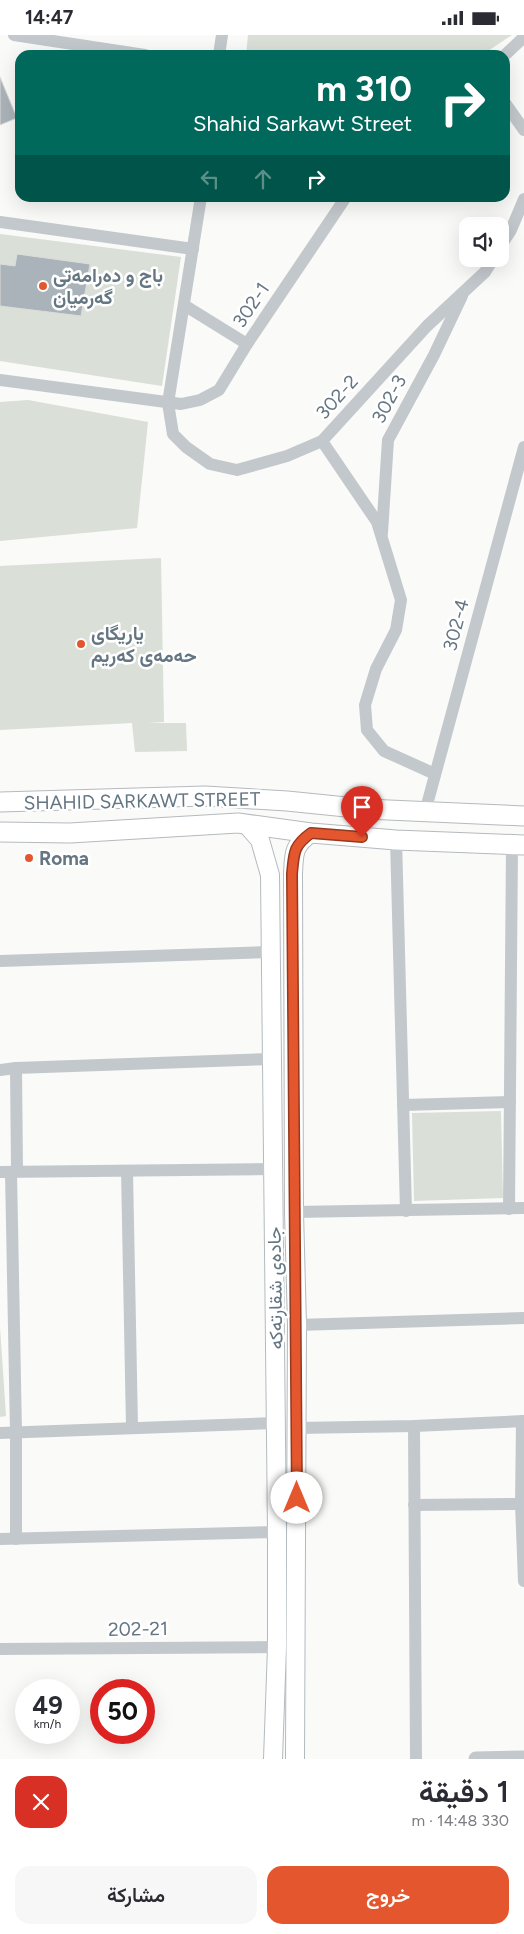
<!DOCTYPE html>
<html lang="ar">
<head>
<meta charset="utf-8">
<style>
	body { margin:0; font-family:Figtree,Vazirmatn,sans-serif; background:#f7f7f7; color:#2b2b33; direction:rtl; height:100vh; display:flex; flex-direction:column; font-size:19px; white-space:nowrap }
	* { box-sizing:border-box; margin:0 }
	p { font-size:16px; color:#7c7c81 }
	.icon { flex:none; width:28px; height:28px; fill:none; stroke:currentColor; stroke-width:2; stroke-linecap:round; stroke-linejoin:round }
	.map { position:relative; height:1724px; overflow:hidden; direction:ltr }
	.side { display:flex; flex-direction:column; background:#fff; flex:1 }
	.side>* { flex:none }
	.banner { position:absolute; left:15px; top:15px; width:495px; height:152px; border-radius:15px; box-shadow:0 5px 20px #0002; direction:rtl; background:#00695c; color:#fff; overflow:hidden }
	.buttons { position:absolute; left:459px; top:182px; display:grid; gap:10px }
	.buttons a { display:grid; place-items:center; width:50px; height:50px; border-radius:10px; background:#fff; box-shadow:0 5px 20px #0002; font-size:25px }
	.speed { position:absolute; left:15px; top:1644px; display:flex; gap:10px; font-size:25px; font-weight:700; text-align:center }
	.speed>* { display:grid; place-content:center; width:65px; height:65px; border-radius:50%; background:#fff; box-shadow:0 5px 20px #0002; line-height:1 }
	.speed small { font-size:12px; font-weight:400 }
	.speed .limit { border:8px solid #d22; background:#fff; color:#111 }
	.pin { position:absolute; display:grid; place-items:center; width:42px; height:42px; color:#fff; margin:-51px -21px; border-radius:50% 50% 50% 0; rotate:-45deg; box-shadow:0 0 5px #0007 }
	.pin .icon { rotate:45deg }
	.me { position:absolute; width:55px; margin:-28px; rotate:0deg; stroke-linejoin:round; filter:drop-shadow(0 0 4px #0008) }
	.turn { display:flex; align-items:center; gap:18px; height:105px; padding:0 15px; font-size:22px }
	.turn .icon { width:65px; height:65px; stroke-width:2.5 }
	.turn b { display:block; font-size:35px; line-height:42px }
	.lanes { display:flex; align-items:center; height:48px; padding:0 15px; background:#0003; justify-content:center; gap:25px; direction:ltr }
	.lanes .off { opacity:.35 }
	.round { display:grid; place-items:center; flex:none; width:52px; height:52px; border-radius:15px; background:#f7f7f7 }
	.summary { display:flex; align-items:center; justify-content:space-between; height:85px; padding:0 15px }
	h1 { font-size:30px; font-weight:600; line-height:38px }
	.action { display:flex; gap:10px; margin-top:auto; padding:10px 15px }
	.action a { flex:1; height:58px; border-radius:15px; background:#e4572e; color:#fff; font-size:20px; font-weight:600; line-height:58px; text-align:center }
	.action a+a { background:#f7f7f7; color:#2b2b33 }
	.status { display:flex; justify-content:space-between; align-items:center; height:35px; padding:0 25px; background:#fff; direction:ltr }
	.status svg { height:14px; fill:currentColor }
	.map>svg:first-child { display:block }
	.green { fill:#dadfd7 }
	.building { fill:#aab3b9; stroke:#dcdcda }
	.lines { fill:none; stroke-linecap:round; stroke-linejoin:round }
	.secondary-casing { stroke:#b3babf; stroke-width:20 }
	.primary-casing { stroke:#b5babe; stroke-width:21 }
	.minor { stroke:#c3c8cc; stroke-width:12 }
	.tertiary { stroke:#c3c8cc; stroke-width:15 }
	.secondary { stroke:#fff; stroke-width:18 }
	.primary { stroke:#fff; stroke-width:19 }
	.route-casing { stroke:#94391e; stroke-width:12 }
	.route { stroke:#e4572e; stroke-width:9 }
	.poi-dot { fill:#e4572e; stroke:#fff; stroke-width:2 }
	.labels { text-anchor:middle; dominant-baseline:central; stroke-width:5; stroke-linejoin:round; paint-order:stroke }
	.poi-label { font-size:19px; font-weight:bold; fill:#657683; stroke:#fff; text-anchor:start }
	.street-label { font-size:19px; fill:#657683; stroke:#fff }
</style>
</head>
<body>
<div class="status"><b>14:47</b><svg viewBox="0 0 49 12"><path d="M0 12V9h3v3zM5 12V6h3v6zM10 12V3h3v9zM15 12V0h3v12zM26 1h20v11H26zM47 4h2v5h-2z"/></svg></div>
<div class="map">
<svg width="524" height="1724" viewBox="0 0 524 1724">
	<rect width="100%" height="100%" fill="#fafaf8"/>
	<!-- green -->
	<g class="green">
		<polygon points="248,0 512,0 482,20 246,20"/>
		<polygon points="0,199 181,222 162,351 0,326"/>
		<polygon points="28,365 148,387 137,493 0,506 0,367"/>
		<polygon points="161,523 164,687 148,688 186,688 187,716 135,717 132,688 0,695 0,531"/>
		<polygon points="501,1076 503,1163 414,1166 412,1078"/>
		<polygon points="0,1292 6,1381 0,1382"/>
	</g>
	<!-- building -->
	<g class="building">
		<polygon points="0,42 17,83 0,90"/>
		<polygon points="17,219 90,229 81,281 0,271 0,229 15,231"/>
	</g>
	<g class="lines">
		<!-- secondary casing -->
		<g class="secondary-casing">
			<g id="secondary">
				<polyline points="246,789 260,805 270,840 277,1497 277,1612 273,1724"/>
				<path d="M295 1724 297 1290 294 1177 293 839C294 818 293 811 311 798"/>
			</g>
		</g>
		<!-- primary casing -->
		<g class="primary-casing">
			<g id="primary">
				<polyline points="0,767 205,761 287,766 366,774 524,781"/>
				<polyline points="0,797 70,798 238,788 311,798 396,805 524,810"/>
			</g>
		</g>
		<!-- minor -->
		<g class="minor">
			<polyline points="14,0 145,20"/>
			<polyline points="219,20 222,0"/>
			<polyline points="505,20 524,2"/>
			<polyline points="505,68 524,95"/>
			<polyline points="201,162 168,368 173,399 186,412 210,429 237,435 287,421 322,406 427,291 485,237 493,224"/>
			<polyline points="0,187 193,214"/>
			<polyline points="500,212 511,195 524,164"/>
			<polyline points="184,270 247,309"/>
			<polyline points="0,345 181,369 200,365 219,355 247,309 346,162"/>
			<polyline points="322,406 377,487 401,565 396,595 376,634 365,670 367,695 384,716 435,739"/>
			<polyline points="382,498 388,405 434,320 462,261"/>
			<polyline points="425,777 524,412"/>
			<polyline points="396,805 406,1176"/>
			<polyline points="0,926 270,917"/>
			<polyline points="16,1033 17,1136"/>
			<polyline points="0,1035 16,1033 271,1024"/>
			<polyline points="403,1070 510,1067"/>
			<polyline points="127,1136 132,1392"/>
			<polyline points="0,1137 274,1134"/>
			<polyline points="11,1137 16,1397 16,1504"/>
			<polyline points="509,1174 512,810"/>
			<polyline points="294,1177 524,1173"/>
			<polyline points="297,1290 524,1283"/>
			<polyline points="522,1386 521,1469 524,1546"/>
			<polyline points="414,1391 416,1724"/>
			<polyline points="297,1393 414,1391 524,1386"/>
			<polyline points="0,1398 276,1388"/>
			<polyline points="414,1470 521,1469"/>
			<polyline points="0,1504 277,1497"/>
			<polyline points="0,1614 277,1612"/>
		</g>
		<!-- tertiary -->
		<polyline class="tertiary" points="476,1724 524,1723"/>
		<!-- secondary -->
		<use href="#secondary" class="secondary"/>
		<!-- primary -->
		<use href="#primary" class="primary"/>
	</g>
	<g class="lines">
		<!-- route casing -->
		<g class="route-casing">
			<path id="route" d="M297 1463 292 839C294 818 293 811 311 798L362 802"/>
		</g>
		<!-- route -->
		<use href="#route" class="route"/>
	</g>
	<!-- markers -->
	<g class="poi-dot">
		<circle cx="43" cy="251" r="5"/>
		<circle cx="81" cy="609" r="5"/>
		<circle cx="29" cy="823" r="5"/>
	</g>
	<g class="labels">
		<!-- poi labels -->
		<g class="poi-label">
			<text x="53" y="240">باج و دەرامەتی<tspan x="53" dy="22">گەرمیان</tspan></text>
			<text x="91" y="598">یاریگای<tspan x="91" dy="22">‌حەمەی کەریم</tspan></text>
			<text x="39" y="823">Roma</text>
		</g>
		<!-- street labels -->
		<g class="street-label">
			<text transform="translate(251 270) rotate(-56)">302-1</text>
			<text transform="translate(337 362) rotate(-48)">302-2</text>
			<text transform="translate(389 364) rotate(-62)">302-3</text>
			<text transform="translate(456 590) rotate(-75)">302-4</text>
			<text transform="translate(142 766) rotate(-1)">SHAHID SARKAWT STREET</text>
			<text transform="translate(275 1253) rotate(-91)">جادەی شقارتەکە</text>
			<text transform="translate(138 1594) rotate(-1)">202-21</text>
		</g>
	</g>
</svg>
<div class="buttons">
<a><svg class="icon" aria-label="sound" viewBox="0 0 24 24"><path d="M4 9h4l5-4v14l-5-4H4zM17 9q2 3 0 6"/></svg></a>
</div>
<div class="speed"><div>49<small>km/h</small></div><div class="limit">50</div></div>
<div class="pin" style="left:362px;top:802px;background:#d93025"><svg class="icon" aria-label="arrive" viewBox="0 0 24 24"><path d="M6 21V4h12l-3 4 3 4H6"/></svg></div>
<svg class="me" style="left:297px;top:1463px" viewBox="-20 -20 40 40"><circle r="19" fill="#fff"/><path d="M0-13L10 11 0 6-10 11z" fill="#e4572e"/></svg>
<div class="banner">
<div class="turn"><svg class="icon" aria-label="right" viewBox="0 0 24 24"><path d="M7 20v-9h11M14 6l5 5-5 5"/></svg><div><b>310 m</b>Shahid Sarkawt Street</div></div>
<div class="lanes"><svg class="icon off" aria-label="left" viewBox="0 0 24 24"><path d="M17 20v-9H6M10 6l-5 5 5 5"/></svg><svg class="icon off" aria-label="ahead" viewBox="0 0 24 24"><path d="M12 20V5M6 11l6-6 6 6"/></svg><svg class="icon" aria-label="right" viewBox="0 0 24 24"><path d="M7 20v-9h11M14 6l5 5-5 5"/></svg></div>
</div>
</div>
<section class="side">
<div class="summary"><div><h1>1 دقيقة</h1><p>330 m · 14:48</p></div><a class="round" style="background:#d93025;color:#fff"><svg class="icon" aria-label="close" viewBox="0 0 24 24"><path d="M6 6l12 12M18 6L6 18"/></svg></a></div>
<div class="action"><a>خروج</a><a>مشاركة</a></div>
</section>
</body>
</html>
